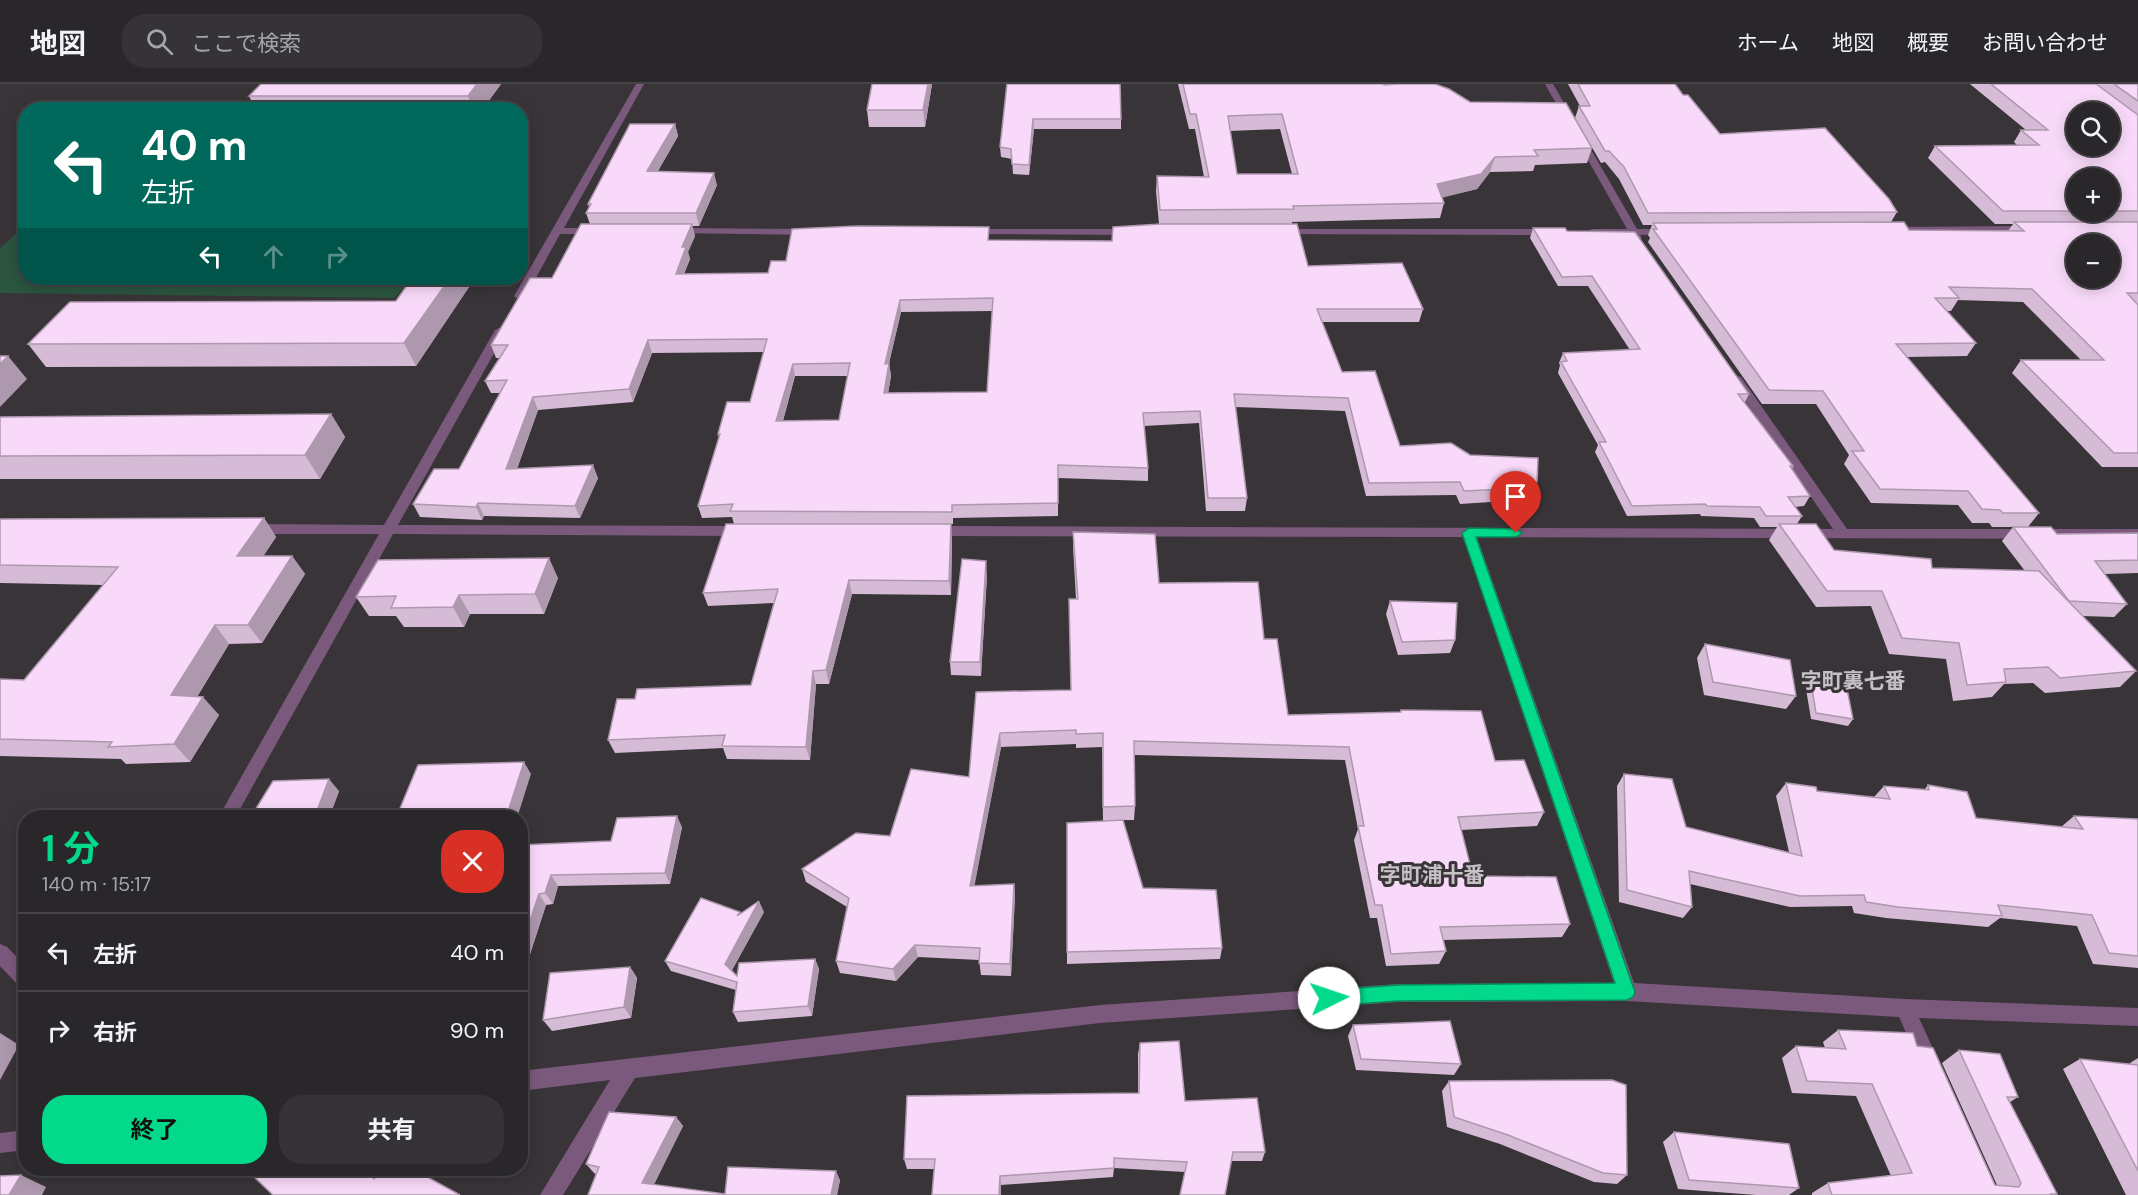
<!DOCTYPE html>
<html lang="ja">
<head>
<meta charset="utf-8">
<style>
	body { margin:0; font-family:"DM Sans","Noto Sans JP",sans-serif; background:#363336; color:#f1f3f6; height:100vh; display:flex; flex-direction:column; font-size:22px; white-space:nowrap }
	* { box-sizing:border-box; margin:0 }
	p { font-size:20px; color:#a5a5a8 }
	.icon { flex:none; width:33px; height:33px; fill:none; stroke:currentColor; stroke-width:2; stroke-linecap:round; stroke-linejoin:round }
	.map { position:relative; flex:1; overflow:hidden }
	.panel { position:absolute; left:18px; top:726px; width:510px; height:366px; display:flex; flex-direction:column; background:#2a272a; border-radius:24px; box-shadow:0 3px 15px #0003,0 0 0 2px #464447 }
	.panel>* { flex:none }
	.top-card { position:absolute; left:18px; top:18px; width:510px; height:183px; border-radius:24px; box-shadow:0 3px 15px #0003,0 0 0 2px #464447; background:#00695c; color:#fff; overflow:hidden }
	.fabs { position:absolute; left:2066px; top:18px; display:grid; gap:12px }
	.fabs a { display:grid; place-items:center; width:54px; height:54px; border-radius:50%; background:#2a272a; box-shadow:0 3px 15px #0003,0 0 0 2px #464447; font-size:30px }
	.pin { position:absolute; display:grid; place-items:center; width:51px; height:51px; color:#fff; margin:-62px -26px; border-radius:50% 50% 50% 0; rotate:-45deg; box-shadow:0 0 6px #0007 }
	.pin .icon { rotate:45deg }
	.me { position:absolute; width:66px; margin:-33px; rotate:86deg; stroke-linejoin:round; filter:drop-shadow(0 0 4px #0008) }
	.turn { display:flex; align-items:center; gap:21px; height:126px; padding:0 24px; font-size:27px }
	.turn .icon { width:78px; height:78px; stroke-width:2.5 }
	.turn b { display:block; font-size:42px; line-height:51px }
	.lanes { display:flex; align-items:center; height:57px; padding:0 24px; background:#0003; justify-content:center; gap:30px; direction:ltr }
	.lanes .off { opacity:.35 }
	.round { display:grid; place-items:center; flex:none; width:63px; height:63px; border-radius:24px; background:#363336 }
	.head { display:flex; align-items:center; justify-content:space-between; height:102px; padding:0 24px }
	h1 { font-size:36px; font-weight:700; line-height:45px; color:#03d98b }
	.button { display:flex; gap:12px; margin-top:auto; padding:12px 24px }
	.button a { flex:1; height:69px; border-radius:24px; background:#03d98b; color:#111; font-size:24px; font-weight:700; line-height:69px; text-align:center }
	.button a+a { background:#363336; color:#f1f3f6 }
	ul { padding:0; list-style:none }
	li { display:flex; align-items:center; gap:18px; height:78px; padding:0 24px; border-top:2px solid #464447 }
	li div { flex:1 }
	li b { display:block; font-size:22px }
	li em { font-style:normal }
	header { display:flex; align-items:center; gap:36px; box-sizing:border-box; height:84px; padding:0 30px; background:#2a272a; border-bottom:2px solid #464447 }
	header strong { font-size:28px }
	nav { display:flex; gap:33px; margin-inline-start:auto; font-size:21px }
	.search { width:420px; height:54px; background:#363336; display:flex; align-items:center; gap:15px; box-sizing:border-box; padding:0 21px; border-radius:24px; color:#a5a5a8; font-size:22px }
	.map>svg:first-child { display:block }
	.green { fill:#2b553f }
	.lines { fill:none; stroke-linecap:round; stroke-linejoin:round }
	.minor { fill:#7b597c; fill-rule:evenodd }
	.wall { fill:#d5bbd6; fill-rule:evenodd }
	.shaded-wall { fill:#ae98ae }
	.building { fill:#f8d9f9; stroke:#ae98ae; stroke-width:1.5; fill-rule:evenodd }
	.route { fill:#03d98b; stroke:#028d5a; stroke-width:1.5 }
	.labels { text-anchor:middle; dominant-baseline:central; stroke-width:6; stroke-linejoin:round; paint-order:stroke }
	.quarter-label { font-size:21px; font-weight:bold; fill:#c5c1c5; stroke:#383438 }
</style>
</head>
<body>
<header>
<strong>地図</strong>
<div class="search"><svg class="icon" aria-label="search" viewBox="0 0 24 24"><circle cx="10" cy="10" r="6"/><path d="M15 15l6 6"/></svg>ここで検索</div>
<nav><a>ホーム</a><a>地図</a><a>概要</a><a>お問い合わせ</a></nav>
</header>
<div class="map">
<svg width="2138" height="1111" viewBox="0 0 2138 1111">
	<rect width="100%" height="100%" fill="#383438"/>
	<!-- green -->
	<polygon class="green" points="25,142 26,194 411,194 395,214 0,209 0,164"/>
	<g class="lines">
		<!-- minor -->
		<g class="minor">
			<polygon points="636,0 644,0 564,144 596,144 601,147 596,150 560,150 526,212 520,215 516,214 514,212"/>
			<polygon points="1545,0 1553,0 1637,145 1670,145 1675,148 1674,150 1640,151 1642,154 1637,157 1630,151 1588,150 1587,148 1592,145 1627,145"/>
			<polygon points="2030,142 2034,143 2034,147 1889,149 1884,146 1889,143"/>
			<polygon points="674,144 812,145 817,148 812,151 670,149 669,147"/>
			<polygon points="971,145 1133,145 1138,148 1133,151 967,150 966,148"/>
			<polygon points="1280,145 1550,145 1555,148 1550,151 1276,150 1275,148"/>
			<polygon points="501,243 507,246 398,441 743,442 750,447 743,452 393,450 235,734 218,734 379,450 251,450 244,445 251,440 384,441 495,246"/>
			<polygon points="1737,292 1741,293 1847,445 2138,445 2138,455 1477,453 1634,899 1905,915 2138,924 2138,942 1919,934 1941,982 1938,989 1931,992 1924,989 1899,933 1627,917 1398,918 1100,939 635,994 563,1111 540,1111 610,996 520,1007 520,987 1100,921 1398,900 1614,899 1463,453 932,452 925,447 932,442 1833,445 1731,296"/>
			<polygon points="0,860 7,863 26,882 26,905 19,902 0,882"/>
			<polygon points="26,1046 26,1066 0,1069 0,1049"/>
		</g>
	</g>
	<!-- wall -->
	<g class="wall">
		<polygon points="501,0 482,26 256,26 249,12"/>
		<polygon points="932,0 925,43 869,43 867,26"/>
		<polygon points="1007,0 1121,35 1121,45 1034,45 1029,91 1013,90 1012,75 1001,73 1000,63"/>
		<path d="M1178 0H1384V1L1470 18 1592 64 1587 79 1535 81 1533 87 1490 88 1477 105 1442 113 1444 119 1440 134 1292 138V140L1308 182 1423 225 1419 238H1322L1342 288 1400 362 1470 371 1537 398 1532 410H1525L1522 416 1460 420 1456 411 1366 412 1345 327 1235 323 1247 414 1245 427H1206L1199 339 1144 342 1148 384V397L1058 394V432L953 434V440H734L732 433 702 434 698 422 719 354 718 350 750 318 764 268 652 269 633 318 538 326 517 385 598 394 580 434 484 432 482 436 420 433 413 420 459 385 500 309H491L485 297 500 274H496L491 261 552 194 590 140 586 129 589 123 588 120 675 40 678 52 658 87 717 101 699 142H692L695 152 688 168 690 175 684 190 768 189 786 177 989 156 1112 157 1159 140 1156 107 1157 92 1204 93 1195 45H1189ZM1280 45 1292 90H1237L1230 47ZM992 227 987 308 888 309 891 292 889 279 901 228ZM795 292H848L839 336 783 337Z"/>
		<polygon points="1568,0 1675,0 1683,11 1720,50 1897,128 1891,138 1909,146 2008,147 2013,140 1995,140 1928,74 1935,62 2017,61 2014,58 2021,46 2026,46 1970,0 2138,0 2138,383 2102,383 2012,289 2021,276 2081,276 2023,218 1958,216 1951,227 1947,227 1976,259 1967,272 1907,273 2039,429 2028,443 1992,443 1989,439 1972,439 1958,421 1871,419 1844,380 1849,371 1816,320 1762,320 1648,158 1650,154 1648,151 1652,141 1643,141 1619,95 1605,78 1601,79 1575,34 1579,22 1580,22"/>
		<polygon points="1533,144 1567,147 1749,310 1745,318 1793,382 1792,385 1810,412 1804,422 1795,423 1802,432 1797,440 1834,466 1932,484 2025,487 2002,457 2013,443 2057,450 2138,449 2138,489 2105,490 2127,520 2114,533 2082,532 2136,587 2120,603 2045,609 2033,599 2004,600 1992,613 1953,617 1946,575 1889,570 1871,522 1816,523 1769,456 1777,443 1760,443 1754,434 1701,432 1700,430 1627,432 1595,368 1598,361 1558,289 1560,281 1559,279 1563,269 1630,266 1588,202 1558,202 1530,154"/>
		<polygon points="412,194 475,194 416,282 46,283 28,260 396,217"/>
		<polygon points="331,330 345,353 320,395 0,395 0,333"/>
		<polygon points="264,434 276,453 263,472 292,472 305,490 262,559 229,560 197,613 219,631 190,678 126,680 121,675 0,672 0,595 24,596 103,501 0,499 0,435"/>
		<polygon points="1073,448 1159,499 1264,555 1288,631 1400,628 1401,626 1495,677 1544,728 1537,742 1461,746 1473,792 1570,840 1562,853 1443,856 1446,867 1439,880 1386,882 1377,834 1370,834 1354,756 1358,745 1345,676 1135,671 1135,722 1134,736 1123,736 1143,804 1222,864 1220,875 1067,880 1067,739 1103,737 1102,663 1076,664 1076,660 1001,663 974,802 1014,800 1015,812 1011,892 981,891 979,876 918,873 896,897 840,889 836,877 847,823 806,798 802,785 890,752 969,693 976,608 1071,606 1076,515 1073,463"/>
		<polygon points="952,454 951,511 852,510 829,600 816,600 810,676 727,675 723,664 615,669 608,656 635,615 751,601 774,519 708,522 703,509"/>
		<polygon points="987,491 981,592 951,591 950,578"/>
		<polygon points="558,494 544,530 470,530 464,543 404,543 396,532 369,532 356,513"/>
		<polygon points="1390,517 1455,556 1450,569 1398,571 1386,530"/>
		<polygon points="1705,560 1796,612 1786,625 1704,611 1697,574"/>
		<polygon points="1811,598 1853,635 1848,642 1811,635 1806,605"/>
		<polygon points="1624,690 1686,743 1789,768 1776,712 1786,699 1817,707 1874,713 1884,702 1925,705 1928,701 1976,734 2061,743 2074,732 2138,735 2138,884 2093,880 2077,842 2000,834 1988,843 1886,834 1854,829 1852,822 1790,823 1690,800 1692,823 1683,834 1619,818 1617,702"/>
		<polygon points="339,707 329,734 262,734 255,726"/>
		<polygon points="682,743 670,800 558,802 553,820 546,821 520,901 520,761 611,757"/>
		<polygon points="764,828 732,886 737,892 815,875 819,885 812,932 738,938 733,928 736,906 671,887 665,877 740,830"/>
		<polygon points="630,883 637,894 631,934 552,947 543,936"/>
		<polygon points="1353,941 1461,980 1454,991 1356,986 1348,952"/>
		<polygon points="1838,946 1917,962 1995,1101 1997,1101 1942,979 1959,966 2018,1013 2010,1018 2057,1110 2054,1111 1812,1111 1812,1109 1828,1099 1891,1092 1856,1012 1792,1009 1782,974 1796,962 1825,964 1823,958"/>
		<polygon points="1140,959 1185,1017 1265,1068 1262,1077 1231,1077 1185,1088 1114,1084 1113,1093 1001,1101 934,1085 907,1085 904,1075 1138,1009 1138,970"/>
		<polygon points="2138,974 2138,1111 2126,1111 2063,985 2080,975 2130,980 2130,979"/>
		<polygon points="1449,997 1627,1091 1617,1100 1594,1098 1500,1060 1447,1043 1442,1007"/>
		<polygon points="676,1033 683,1042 653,1101 725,1110 840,1096 837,1111 588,1111 596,1090 595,1090 586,1080"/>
		<polygon points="1674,1048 1799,1104 1789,1111 1756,1111 1678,1105 1663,1058"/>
	</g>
	<!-- shaded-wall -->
	<g class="shaded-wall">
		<polygon points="477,0 501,0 482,26 473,26 468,12"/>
		<polygon points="928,0 932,0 925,43 923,26"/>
		<polygon points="1033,35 1034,45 1029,91 1029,81"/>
		<polygon points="675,40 678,52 651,99 647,87"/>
		<polygon points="1495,73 1490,88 1477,105 1433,116 1437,100"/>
		<polygon points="714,89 717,101 699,142 696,129"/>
		<polygon points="692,140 695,152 688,168 690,175 679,202 676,190 682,163"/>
		<polygon points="450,194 475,194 416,282 404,259"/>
		<polygon points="900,216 901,228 886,292 885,280"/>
		<polygon points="648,256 652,269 633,318 629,305"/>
		<polygon points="8,272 27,295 0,323 0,280"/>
		<polygon points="889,279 891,292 886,322 884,309"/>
		<polygon points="793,280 795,292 779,350 776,337"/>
		<polygon points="533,313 538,326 512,398 506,385"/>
		<polygon points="331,330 345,353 320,395 305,371"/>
		<polygon points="593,381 598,394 580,434 575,422"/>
		<polygon points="478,419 484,432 482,436 476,423"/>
		<polygon points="264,434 276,453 251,491 237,472"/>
		<polygon points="951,440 952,454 951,511 949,497"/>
		<polygon points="292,472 305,490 262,559 248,541"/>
		<polygon points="549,474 558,494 544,530 535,510"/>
		<polygon points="986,477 987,491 981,592 980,578"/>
		<polygon points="849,496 852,510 829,600 826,586"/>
		<polygon points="459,511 470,530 464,543 453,523"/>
		<polygon points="215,541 229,560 187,629 171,611"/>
		<polygon points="813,587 816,600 810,676 806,663"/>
		<polygon points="203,613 219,631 190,678 174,660"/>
		<polygon points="1000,649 1001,663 972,815 970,802"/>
		<polygon points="524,678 531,690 517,734 506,734"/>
		<polygon points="329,695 339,707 329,734 316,734 315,732"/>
		<polygon points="677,732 682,743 670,800 665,789"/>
		<polygon points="551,791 558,802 553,820 545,809"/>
		<polygon points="1014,800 1015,812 1011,892 1010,880"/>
		<polygon points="539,810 546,821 520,901 520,866"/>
		<polygon points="759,817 764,828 730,890 725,880"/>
		<polygon points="915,861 918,873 896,897 893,885"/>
		<polygon points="815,875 819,885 812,932 808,922"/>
		<polygon points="630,883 637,894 631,934 624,923"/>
		<polygon points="0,949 19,961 0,996"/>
		<polygon points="676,1033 683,1042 650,1109 642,1099"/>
		<polygon points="367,1084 376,1084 392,1108 374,1095"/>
		<polygon points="836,1087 840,1096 837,1111 831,1111"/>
		<polygon points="21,1091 46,1103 42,1111 9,1111"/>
		<polygon points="1000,1092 1001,1101 1001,1111 999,1111"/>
	</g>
	<!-- building -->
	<g class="building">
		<polygon points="261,0 477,0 468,12 249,12"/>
		<polygon points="872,0 928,0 923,26 867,26"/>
		<polygon points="1007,0 1120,0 1121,35 1033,35 1029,81 1012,80 1011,65 1000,63"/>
		<path d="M1183 0H1384V1L1397 0H1435L1449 5 1470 18 1566 19 1592 64 1534 66 1538 72 1495 73 1481 90 1437 100 1444 119 1293 122 1294 125 1160 126 1157 92 1209 93 1196 30H1190ZM1282 30 1298 90H1237L1228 32Z"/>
		<polygon points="1578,0 1675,0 1683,11 1688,11 1720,50 1825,44 1889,115 1897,128 1648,129 1624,83 1609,67 1605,67 1579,22 1590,22"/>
		<path d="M1991 0H2096L2138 31V127H2109V94H2076V127H2003L1935 62 2039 61 2021 46H2048ZM2076 28H2109V62H2076Z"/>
		<polygon points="2114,0 2138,0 2138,17"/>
		<polygon points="630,40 675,40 647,87 714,89 696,129 586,129 591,120 588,120"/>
		<path d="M1904 138 1909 146 2024 147 2014 138H2138V209H2127L2138 221V369H2114L2021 276H2104L2032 205 1949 203 1959 214H1935L1976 259 1896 260 2039 429H2003L2000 426 1982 425 1968 407 1880 405 1852 367H1864L1823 307 1769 306 1653 145H1657L1653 139ZM2076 160H2109V194H2076Z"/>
		<path d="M581 140H692L682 163H686L676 190 768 189 771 177H786L792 145 857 142 989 143 988 156 1112 157 1113 143 1161 140H1297L1308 182 1402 179 1423 225H1317L1342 288 1375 287 1400 362 1451 359 1470 371 1538 374 1537 398H1525L1527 404 1464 407 1460 398 1369 399 1348 314 1234 310 1247 414H1208L1200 327 1143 329 1148 384 1058 381V419L952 421V428L730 427 733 420 698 422 720 350H718L727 318H750L767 255 648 256 629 305 533 313 506 385 593 381 575 422 478 419 476 423 413 420 434 385H459L507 296 485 297 508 261H491L530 194H552ZM993 214 987 308 884 309 889 279 885 280 900 216ZM850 279 839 336 776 337 793 280Z"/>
		<polygon points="1533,144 1565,144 1567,147 1635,148 1749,310 1738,310 1793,382 1790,382 1810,412 1788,413 1802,432 1766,432 1760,423 1707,422 1705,420 1632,422 1599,358 1606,358 1561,278 1567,277 1563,269 1640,265 1592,192 1562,193"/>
		<polygon points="412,194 450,194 404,259 28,260 70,218 396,217"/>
		<polygon points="0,272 8,272 0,280"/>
		<polygon points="331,330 305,371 0,372 0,333"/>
		<polygon points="264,434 237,472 292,472 248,541 215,541 171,611 203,613 174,660 108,663 112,658 0,655 0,595 24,596 118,483 0,481 0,435"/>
		<polygon points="726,440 951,440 949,497 849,496 826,586 813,587 806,663 722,662 725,651 608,656 617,615 635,615 637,605 751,601 778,505 703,509"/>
		<polygon points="1779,440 1816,440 1834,466 1931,475 1932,484 2039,487 2136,587 2060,594 2048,583 2004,585 2006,598 1967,601 1959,559 1902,554 1882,507 1827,507"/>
		<polygon points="2013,443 2051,443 2057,450 2138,449 2138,476 2095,477 2127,520 2069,517"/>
		<polygon points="1073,448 1155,450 1159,499 1258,498 1264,555 1277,555 1288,631 1401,628 1401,626 1481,627 1495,677 1524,676 1544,728 1458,733 1473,792 1556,793 1570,840 1440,843 1446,867 1391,870 1382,821 1375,821 1358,742 1364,742 1349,663 1134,657 1135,722 1103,723 1103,649 1076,650 1076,646 1000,649 970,802 1014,800 1010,880 979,879 980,864 915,861 893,885 836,877 849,814 802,785 856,749 890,752 911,685 969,693 976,608 1071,606 1069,515 1078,515"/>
		<polygon points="549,474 535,510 459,511 453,523 391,524 396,512 356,513 378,476"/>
		<polygon points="962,475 986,477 980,578 950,578"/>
		<polygon points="1390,517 1457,519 1455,556 1402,558"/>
		<polygon points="1705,560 1790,576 1796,612 1713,598"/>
		<polygon points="1811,598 1847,605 1853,635 1816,629"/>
		<polygon points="524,678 506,734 396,734 418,681"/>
		<polygon points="1624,690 1672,695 1686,743 1802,772 1786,699 1816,703 1817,707 1890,715 1884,702 1929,706 1928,701 1967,708 1976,734 2083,745 2074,732 2138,735 2138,872 2109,869 2092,831 1998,821 2002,832 1898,823 1866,818 1864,811 1800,812 1689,787 1692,823 1627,806"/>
		<polygon points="329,695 315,732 318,732 317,734 272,734 276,726 255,726 273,697"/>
		<polygon points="677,732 665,789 551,791 545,809 539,810 520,866 520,761 611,757 617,734"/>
		<polygon points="1123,736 1143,804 1216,806 1222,864 1067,868 1067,739"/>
		<polygon points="701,814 740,828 737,832 759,817 725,880 737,892 739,879 815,875 808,922 733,928 737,898 665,877"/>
		<polygon points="630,883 624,923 543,936 550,889"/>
		<polygon points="1450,937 1461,980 1361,975 1353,941"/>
		<polygon points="1838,946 1913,949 1917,962 1933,964 1995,1101 2019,1103 2021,1099 1959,966 2000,970 2018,1013 2007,1013 2057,1110 2051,1110 2052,1111 1832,1111 1828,1099 1912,1089 1872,1000 1807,997 1796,962 1846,965"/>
		<polygon points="1179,957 1185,1017 1257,1014 1265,1068 1233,1068 1225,1111 1180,1111 1187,1078 1114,1074 1114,1084 1000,1092 999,1111 932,1111 935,1075 904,1075 907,1012 1139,1009 1140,959"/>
		<polygon points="2080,975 2138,981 2138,1087"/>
		<polygon points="1612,996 1626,1001 1627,1091 1603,1089 1508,1051 1454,1033 1449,997"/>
		<polygon points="609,1028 676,1033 642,1099 725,1110 728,1083 836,1087 831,1111 588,1111 599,1083 586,1080"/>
		<polygon points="1674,1048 1789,1060 1799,1104 1689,1096"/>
		<polygon points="257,1084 367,1084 374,1095 382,1084 411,1084 460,1111 273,1111 252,1091"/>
		<polygon points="21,1091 9,1111 0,1111 0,1092"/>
	</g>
	<!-- route -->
	<polygon class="route" points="1469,444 1516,445 1522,449 1516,453 1476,453 1635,908 1633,913 1627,916 1398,917 1329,922 1323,920 1320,914 1323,908 1329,906 1398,901 1615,899 1462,449"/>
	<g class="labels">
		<!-- quarter labels -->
		<g class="quarter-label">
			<text x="1853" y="597">字町裏七番</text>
			<text x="1432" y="791">字町浦十番</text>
		</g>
	</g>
</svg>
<div class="fabs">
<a><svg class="icon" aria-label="search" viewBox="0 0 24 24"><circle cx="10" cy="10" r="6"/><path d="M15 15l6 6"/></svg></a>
<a>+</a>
<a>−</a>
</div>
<div class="pin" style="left:1516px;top:449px;background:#d93025"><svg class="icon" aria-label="arrive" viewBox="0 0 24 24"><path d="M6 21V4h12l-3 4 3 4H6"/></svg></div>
<svg class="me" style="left:1329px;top:914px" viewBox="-20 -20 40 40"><circle r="19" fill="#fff"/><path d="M0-13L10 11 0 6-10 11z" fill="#03d98b"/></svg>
<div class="top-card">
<div class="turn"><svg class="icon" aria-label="left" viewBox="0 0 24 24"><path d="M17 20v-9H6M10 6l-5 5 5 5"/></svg><div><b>40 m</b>左折</div></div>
<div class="lanes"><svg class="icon" aria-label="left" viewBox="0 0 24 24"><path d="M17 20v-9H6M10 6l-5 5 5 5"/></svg><svg class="icon off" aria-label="ahead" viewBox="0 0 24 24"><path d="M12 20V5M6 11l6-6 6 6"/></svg><svg class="icon off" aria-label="right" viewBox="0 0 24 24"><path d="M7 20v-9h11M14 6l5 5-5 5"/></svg></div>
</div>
<section class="panel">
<div class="head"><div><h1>1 分</h1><p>140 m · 15:17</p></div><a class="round" style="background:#d93025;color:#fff"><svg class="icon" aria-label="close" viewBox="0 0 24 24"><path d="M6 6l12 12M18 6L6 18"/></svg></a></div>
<ul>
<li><svg class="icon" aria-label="left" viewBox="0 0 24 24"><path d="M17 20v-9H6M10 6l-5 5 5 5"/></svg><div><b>左折</b></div><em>40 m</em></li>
<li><svg class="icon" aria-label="right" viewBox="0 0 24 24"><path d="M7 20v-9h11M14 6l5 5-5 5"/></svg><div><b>右折</b></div><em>90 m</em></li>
</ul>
<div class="button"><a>終了</a><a>共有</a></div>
</section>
</div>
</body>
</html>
